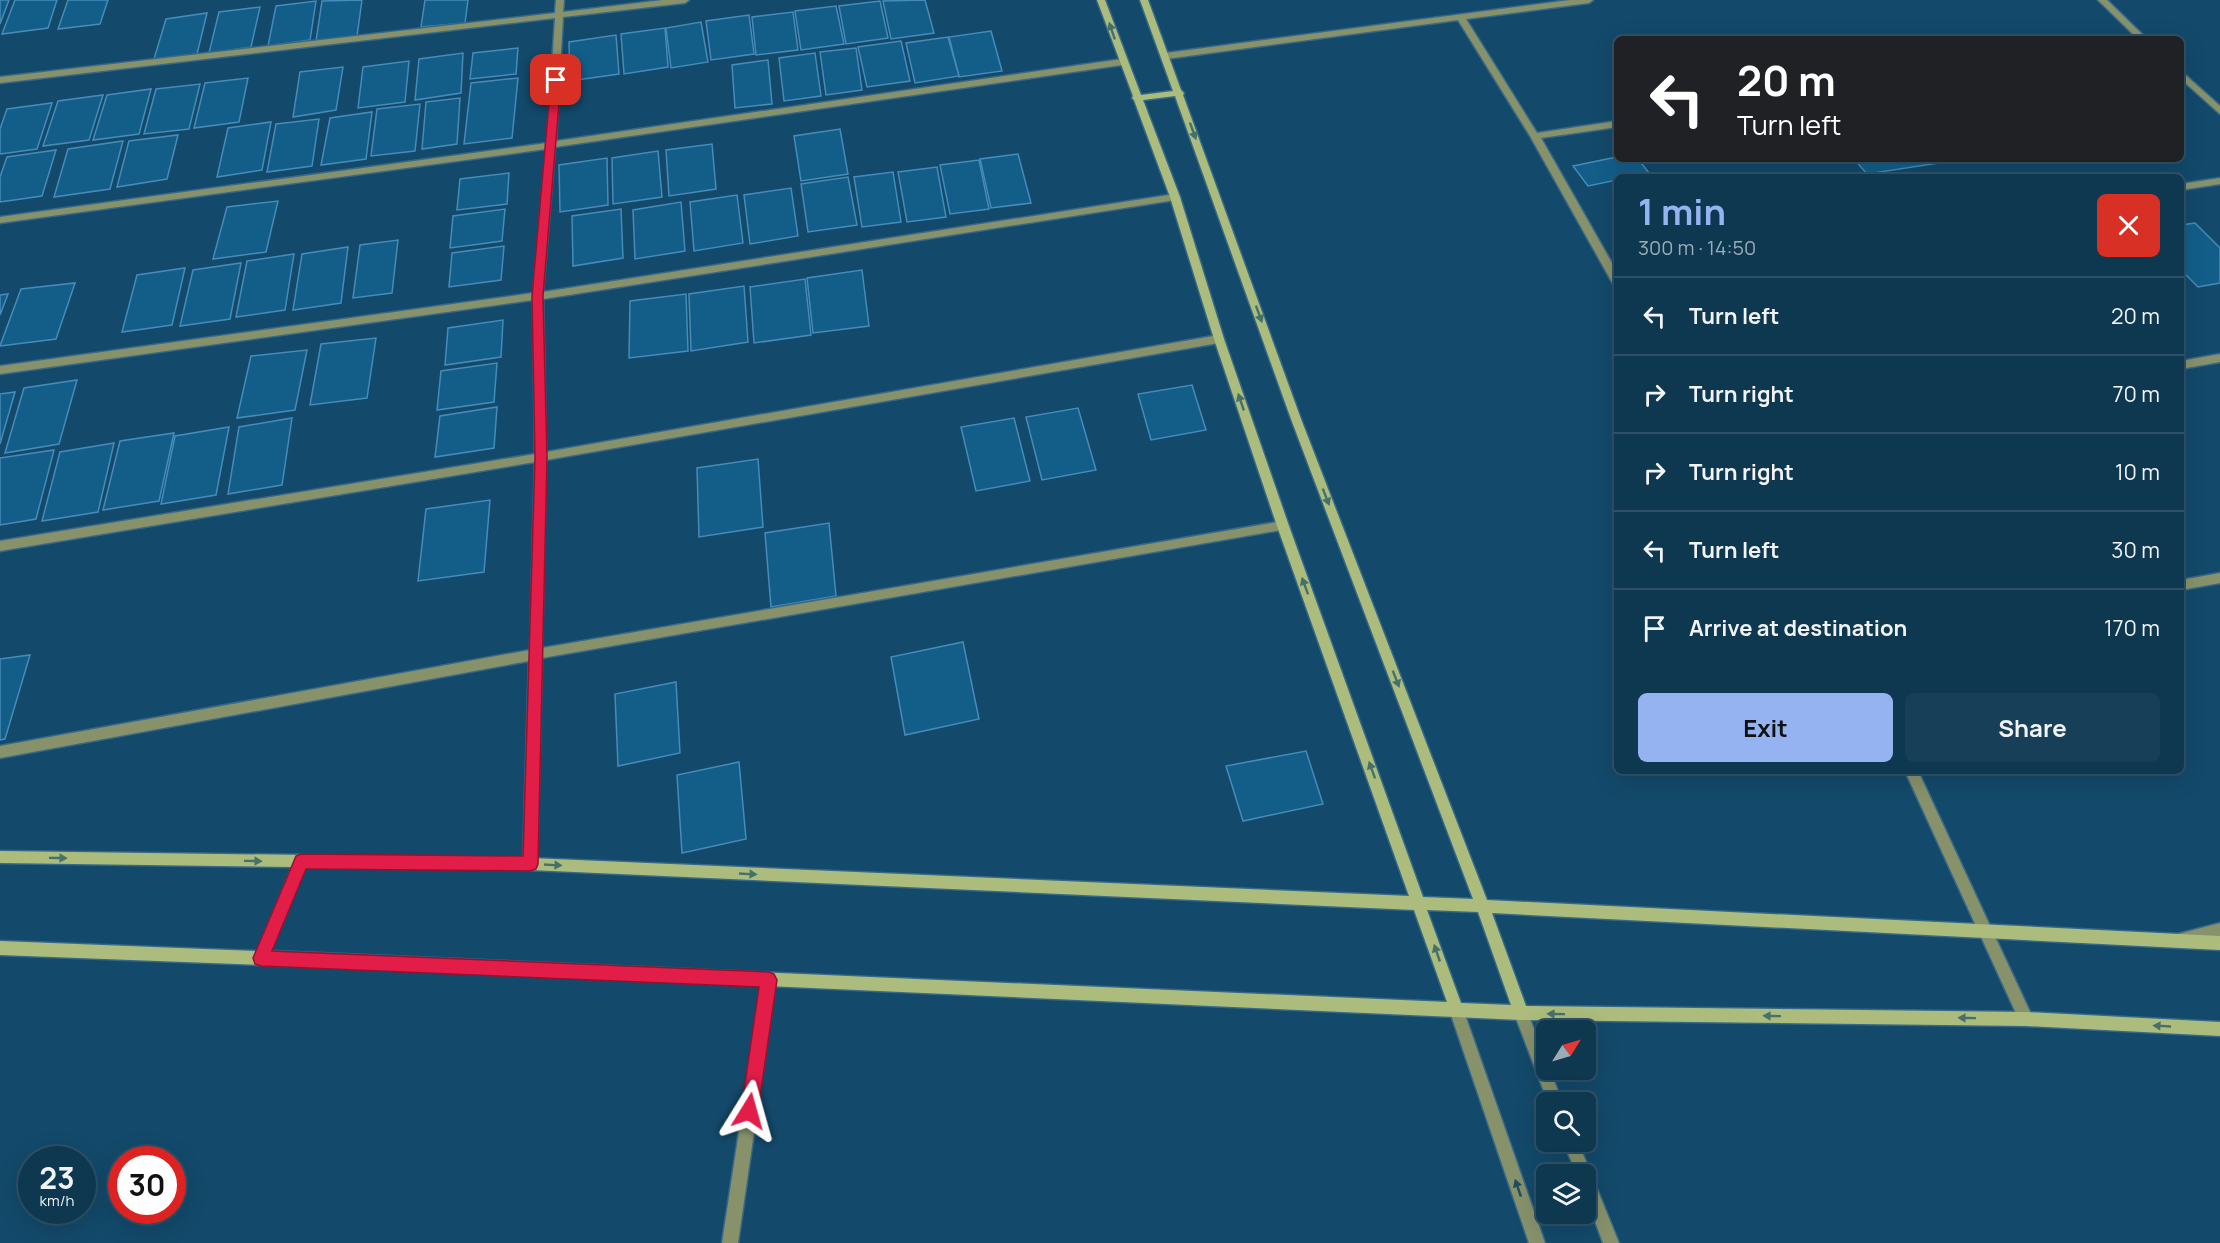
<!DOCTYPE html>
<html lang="en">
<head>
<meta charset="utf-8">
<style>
	body { margin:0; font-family:Manrope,sans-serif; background:#173f57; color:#f1f3f6; height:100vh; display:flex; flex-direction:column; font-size:22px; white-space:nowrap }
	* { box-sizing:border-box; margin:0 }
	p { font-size:20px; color:#9bacb7 }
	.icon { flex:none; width:33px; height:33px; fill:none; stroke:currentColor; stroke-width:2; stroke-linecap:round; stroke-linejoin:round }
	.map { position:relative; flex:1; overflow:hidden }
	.panel { position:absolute; left:1614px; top:174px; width:570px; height:600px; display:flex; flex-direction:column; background:#0e3750; border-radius:9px; box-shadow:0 6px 24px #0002,0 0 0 2px #2e5167 }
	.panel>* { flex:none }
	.top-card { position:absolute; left:1614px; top:36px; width:570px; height:126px; border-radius:9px; box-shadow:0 6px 24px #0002,0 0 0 2px #2e5167; background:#202124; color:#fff; overflow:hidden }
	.needle { width:39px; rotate:53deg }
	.buttons { position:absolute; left:1536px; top:1020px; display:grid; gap:12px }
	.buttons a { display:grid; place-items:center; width:60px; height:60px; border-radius:9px; background:#0e3750; box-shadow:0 6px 24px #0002,0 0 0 2px #2e5167; font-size:30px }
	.speed { position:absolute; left:18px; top:1146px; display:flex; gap:12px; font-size:30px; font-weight:700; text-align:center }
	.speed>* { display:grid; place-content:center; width:78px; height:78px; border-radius:50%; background:#0e3750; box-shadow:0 6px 24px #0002,0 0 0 2px #2e5167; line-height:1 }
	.speed small { font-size:15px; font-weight:400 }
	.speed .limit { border:9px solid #d22; background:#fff; color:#111 }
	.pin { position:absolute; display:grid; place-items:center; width:51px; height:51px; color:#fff; margin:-26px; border-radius:12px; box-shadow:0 3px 9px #0006 }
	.me { position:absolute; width:66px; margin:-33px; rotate:8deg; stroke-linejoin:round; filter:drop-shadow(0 0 4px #0008) }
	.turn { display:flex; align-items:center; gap:21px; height:126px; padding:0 24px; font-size:27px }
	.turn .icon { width:78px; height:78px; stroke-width:2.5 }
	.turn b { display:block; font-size:42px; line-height:51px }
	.round { display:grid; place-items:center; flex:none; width:63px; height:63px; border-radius:9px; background:#173f57 }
	.summary { display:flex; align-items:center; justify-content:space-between; height:102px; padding:0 24px }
	h1 { font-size:36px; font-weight:700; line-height:45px; color:#95b2f1 }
	.primary-button { display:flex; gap:12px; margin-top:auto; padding:12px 24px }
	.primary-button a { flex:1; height:69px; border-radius:9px; background:#95b2f1; color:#111; font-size:24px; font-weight:700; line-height:69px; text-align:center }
	.primary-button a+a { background:#173f57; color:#f1f3f6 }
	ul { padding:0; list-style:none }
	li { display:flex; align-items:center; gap:18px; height:78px; padding:0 24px; border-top:2px solid #2e5167 }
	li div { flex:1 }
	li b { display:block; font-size:22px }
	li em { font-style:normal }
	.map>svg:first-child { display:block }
	.building { fill:#125e89; stroke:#478bb9; stroke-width:1.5 }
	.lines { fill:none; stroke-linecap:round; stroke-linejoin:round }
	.street-casing { stroke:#386887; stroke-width:3 }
	.secondary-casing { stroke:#386887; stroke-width:3 }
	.street { fill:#87916a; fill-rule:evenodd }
	.secondary { fill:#abbc7c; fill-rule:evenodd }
	.oneway { fill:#46716b }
	.oneway2 { fill:#1d4f61 }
	.route { fill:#e11d48; stroke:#92132f; stroke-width:1.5 }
</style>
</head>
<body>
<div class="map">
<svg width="2220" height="1243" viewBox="0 0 2220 1243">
	<rect width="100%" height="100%" fill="#13496a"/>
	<!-- building -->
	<g class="building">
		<polygon points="0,0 9,0 0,24"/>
		<polygon points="15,0 57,0 48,28 2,34"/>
		<polygon points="68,0 108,0 100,24 58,29"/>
		<polygon points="362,0 357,36 316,41 322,1"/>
		<polygon points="425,0 468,0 465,23 421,27"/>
		<polygon points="925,0 934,33 891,39 883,1"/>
		<polygon points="316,1 310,40 268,46 276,6"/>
		<polygon points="880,1 888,38 846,44 839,6"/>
		<polygon points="836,6 844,44 801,50 795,11"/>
		<polygon points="260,7 251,47 209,53 219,12"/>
		<polygon points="793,12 798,50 756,55 752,17"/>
		<polygon points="207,13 197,54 154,59 166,19"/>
		<polygon points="749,15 754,54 711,60 706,21"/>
		<polygon points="701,22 708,62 671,68 666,28"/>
		<polygon points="665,28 668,67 624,74 621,34"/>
		<polygon points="991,31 1002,71 959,77 949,37"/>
		<polygon points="616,35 619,74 570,81 569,42"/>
		<polygon points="948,37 959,76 915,83 906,43"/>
		<polygon points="901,41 910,81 867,87 858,47"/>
		<polygon points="518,48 516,74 470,79 473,53"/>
		<polygon points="856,48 862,90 826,95 820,52"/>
		<polygon points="463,53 461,93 415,100 419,59"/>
		<polygon points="815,53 821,96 784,101 779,58"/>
		<polygon points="768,60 772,104 735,108 732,65"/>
		<polygon points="409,61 405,102 358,108 363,67"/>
		<polygon points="343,67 336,110 293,117 300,72"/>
		<polygon points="248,78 239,122 194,128 205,83"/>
		<polygon points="518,78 512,138 464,144 471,83"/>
		<polygon points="200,84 189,129 144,134 156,89"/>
		<polygon points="151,89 139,134 93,140 107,95"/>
		<polygon points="103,95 89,140 43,146 58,101"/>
		<polygon points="460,98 457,144 422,149 426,102"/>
		<polygon points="52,103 37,149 0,154 0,129 7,109"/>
		<polygon points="420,104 415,151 371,156 377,109"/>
		<polygon points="372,112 366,159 321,165 330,118"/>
		<polygon points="319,119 312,166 267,172 276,124"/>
		<polygon points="271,122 262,170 217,177 228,128"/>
		<polygon points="840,129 848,174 801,181 794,136"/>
		<polygon points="178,135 167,179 117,187 129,141"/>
		<polygon points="123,141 110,189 54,197 68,149"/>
		<polygon points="712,144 716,189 669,196 666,150"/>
		<polygon points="56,150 42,196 0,202 0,177 7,157"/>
		<polygon points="658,151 662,197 613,204 612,158"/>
		<polygon points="1018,154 1031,203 991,208 980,159"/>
		<polygon points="1617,157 1617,159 1638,159 1649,173 1617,177 1617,180 1588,186 1573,166"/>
		<polygon points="607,158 608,205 560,212 559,165"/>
		<polygon points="1854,159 1950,159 1952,161 1867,174"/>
		<polygon points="979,160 989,209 950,214 940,165"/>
		<polygon points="937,167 946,217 907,222 898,172"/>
		<polygon points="893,172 901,222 862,227 854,177"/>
		<polygon points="509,173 507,204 457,210 460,179"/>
		<polygon points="848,177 857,225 808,232 801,184"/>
		<polygon points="791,188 798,236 750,244 744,195"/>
		<polygon points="737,195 743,243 694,251 690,202"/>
		<polygon points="278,201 266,252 213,259 227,207"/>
		<polygon points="681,202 685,251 635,259 633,210"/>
		<polygon points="505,209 502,241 450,248 453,216"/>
		<polygon points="621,209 623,258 573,266 572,216"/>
		<polygon points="2195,223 2220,248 2220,283 2198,287 2181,270 2181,225"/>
		<polygon points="398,240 392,293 353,298 360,245"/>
		<polygon points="504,246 501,280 449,287 452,253"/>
		<polygon points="348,247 341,303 293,310 302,254"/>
		<polygon points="294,254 285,310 236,317 247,261"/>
		<polygon points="241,263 230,319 180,326 193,270"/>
		<polygon points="185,268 172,325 122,332 137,275"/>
		<polygon points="862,270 869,326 813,333 807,278"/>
		<polygon points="805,279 811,335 754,343 750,287"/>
		<polygon points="75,283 56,339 0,346 21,289"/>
		<polygon points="744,286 748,342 691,351 689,294"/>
		<polygon points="8,294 0,315 0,295"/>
		<polygon points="686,294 688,351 629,358 630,301"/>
		<polygon points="503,320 501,357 445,365 448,328"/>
		<polygon points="376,338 367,398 310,405 321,344"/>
		<polygon points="307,350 295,410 237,418 251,356"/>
		<polygon points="497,363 494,402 437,410 441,371"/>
		<polygon points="77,380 59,444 5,453 24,388"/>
		<polygon points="1192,385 1206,430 1151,440 1138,394"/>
		<polygon points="15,392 0,444 0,394"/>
		<polygon points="497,407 494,448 435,457 440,416"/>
		<polygon points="1078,408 1096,470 1042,480 1026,417"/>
		<polygon points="292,418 282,485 228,494 239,427"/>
		<polygon points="1014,418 1030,481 976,491 961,427"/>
		<polygon points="229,427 216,495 161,504 175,436"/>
		<polygon points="174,433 159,501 103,510 120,441"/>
		<polygon points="114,443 98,512 42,521 60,452"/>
		<polygon points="54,450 36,519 0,525 0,458"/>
		<polygon points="758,459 763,527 699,537 697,468"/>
		<polygon points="490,500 484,572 418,581 426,509"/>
		<polygon points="829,523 836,596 771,607 765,533"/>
		<polygon points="963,642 979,719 905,735 891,657"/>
		<polygon points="30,655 5,739 0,740 0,659"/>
		<polygon points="676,682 680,753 618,766 615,694"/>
		<polygon points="1306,751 1323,804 1243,821 1226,766"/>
		<polygon points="739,762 746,839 682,853 677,775"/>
	</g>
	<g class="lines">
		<!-- street casing -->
		<g class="street-casing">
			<g id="street">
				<polygon points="556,0 564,0 563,12 663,0 689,0 685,3 563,17 556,141 1122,59 1126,62 1122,65 555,147 543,292 1175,194 1180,197 1175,200 543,299 546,452 1219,335 1224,339 1219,343 546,460 542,648 1283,521 1287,523 1289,526 1287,529 542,658 537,864 535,869 530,870 525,869 523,864 529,661 0,758 0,746 530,650 535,462 0,551 0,541 535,454 533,300 0,374 0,366 533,293 546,149 0,223 0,217 547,143 555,18 0,83 0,77 555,13"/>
				<polygon points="1570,0 1593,0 1589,3 1466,19 1537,133 1617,121 1617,127 1541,138 1617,272 1617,285 1613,284 1530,136 1458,20 1166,59 1162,56 1166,53"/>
				<polygon points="2098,0 2107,0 2147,39 2138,39"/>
				<polygon points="2181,71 2220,106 2220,114 2181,79"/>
				<polygon points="2220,178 2220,184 2181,190 2181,184"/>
				<polygon points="2220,354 2220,362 2181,369 2181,361"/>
				<polygon points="2220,573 2220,583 2181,590 2181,580"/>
				<polygon points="1905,771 1918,771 2031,1014 2033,1019 2031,1024 2026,1026 2021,1024"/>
				<polygon points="2220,923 2220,937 2183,946 2178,944 2176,939 2178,934"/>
				<polygon points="769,973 774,975 776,980 738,1243 722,1243 762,980 764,975"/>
				<polygon points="1456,1002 1461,1004 1463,1009 1545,1243 1529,1243 1449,1009 1451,1004"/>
				<polygon points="1521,1006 1526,1008 1546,1061 1546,1070 1550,1070 1562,1102 1548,1102 1514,1013 1516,1008"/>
				<polygon points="1563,1142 1578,1142 1619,1243 1603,1243 1586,1197 1586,1174 1577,1174"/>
			</g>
		</g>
		<!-- secondary casing -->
		<g class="secondary-casing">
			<path id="secondary" d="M1097 0H1105L1141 95 1173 91 1140 0H1148L1181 90 1184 93 1183 95 1301 419 1487 900 2220 936V950L1492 913 1526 1006 2026 1012 2220 1022V1036L2026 1026 1521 1020 527 975 0 955V941L257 951 292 867 0 863V851L530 858 1409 896 1277 526 1214 339 1170 197 1134 100 1132 98 1133 96ZM1175 96 1291 419 1473 899 1423 897 1289 526 1224 339 1180 197 1143 100ZM305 867 530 870 1414 910 1447 1002 271 951ZM1427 910 1478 912 1511 1005 1461 1003Z"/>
		</g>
		<!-- street -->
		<use href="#street" class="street"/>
		<!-- secondary -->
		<use href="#secondary" class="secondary"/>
	</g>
	<!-- one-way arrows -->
	<defs><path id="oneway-solid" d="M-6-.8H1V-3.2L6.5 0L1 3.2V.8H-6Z" transform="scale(1.5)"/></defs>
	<g class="oneway">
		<use href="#oneway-solid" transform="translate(1112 31) rotate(-109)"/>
		<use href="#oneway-solid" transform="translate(1193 131) rotate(70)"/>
		<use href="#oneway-solid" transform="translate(1259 314) rotate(70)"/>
		<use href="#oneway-solid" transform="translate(1241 402) rotate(-109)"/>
		<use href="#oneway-solid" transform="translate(1326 497) rotate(69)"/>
		<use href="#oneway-solid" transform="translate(1305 586) rotate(-110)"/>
		<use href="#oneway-solid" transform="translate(1396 679) rotate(69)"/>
		<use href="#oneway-solid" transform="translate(1372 770) rotate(-110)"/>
		<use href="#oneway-solid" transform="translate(58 858) rotate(1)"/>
		<use href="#oneway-solid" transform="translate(253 861) rotate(1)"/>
		<use href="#oneway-solid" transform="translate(553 865) rotate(3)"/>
		<use href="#oneway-solid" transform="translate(748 874) rotate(3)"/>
		<use href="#oneway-solid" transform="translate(1437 953) rotate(-109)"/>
		<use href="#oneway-solid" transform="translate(1556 1014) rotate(-179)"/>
		<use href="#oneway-solid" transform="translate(1772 1016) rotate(-179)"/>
		<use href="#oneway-solid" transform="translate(1967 1018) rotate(-179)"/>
		<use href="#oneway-solid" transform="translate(2162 1026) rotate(-177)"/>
	</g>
	<use class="oneway2" href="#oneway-solid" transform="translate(1518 1188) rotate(-109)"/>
	<!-- route -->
	<polygon class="route" points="556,77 561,80 543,296 547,458 538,864 536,869 530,871 306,869 272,951 769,972 774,974 777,980 758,1111 755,1117 749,1120 743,1117 741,1111 759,987 261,966 255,964 253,958 296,856 301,854 523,856 535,458 532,296 551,80"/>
</svg>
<div class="buttons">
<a><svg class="needle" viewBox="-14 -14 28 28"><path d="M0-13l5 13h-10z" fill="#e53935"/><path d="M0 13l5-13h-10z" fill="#9bacb7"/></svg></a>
<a><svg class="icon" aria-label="search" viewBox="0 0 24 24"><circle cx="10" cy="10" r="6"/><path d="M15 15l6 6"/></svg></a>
<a><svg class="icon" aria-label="layers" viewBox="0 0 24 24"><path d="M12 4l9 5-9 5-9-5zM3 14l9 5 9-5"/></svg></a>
</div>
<div class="speed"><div>23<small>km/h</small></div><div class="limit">30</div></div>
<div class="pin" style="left:556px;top:80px;background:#d93025"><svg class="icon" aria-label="arrive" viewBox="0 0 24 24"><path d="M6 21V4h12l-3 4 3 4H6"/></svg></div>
<svg class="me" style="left:749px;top:1111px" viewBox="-20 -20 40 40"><path d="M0-17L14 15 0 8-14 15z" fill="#e11d48" stroke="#fff" stroke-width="4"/></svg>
<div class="top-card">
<div class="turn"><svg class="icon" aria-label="left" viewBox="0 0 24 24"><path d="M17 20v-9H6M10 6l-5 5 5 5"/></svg><div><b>20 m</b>Turn left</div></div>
</div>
<section class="panel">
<div class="summary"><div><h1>1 min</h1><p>300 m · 14:50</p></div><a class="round" style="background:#d93025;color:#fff"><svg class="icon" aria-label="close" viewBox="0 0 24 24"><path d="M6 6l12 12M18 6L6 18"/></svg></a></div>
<ul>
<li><svg class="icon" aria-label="left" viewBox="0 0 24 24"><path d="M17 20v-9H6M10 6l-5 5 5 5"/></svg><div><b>Turn left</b></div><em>20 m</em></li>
<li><svg class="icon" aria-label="right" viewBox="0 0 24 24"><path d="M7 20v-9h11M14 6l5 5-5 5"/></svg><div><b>Turn right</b></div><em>70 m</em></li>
<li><svg class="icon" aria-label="right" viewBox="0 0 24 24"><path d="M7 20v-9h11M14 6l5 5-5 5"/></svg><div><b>Turn right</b></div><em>10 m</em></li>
<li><svg class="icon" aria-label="left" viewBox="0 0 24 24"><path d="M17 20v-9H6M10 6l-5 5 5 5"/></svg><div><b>Turn left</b></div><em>30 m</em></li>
<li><svg class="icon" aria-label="arrive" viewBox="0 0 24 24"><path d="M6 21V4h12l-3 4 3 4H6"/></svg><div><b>Arrive at destination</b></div><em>170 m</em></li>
</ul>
<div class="primary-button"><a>Exit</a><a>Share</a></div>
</section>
</div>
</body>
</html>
